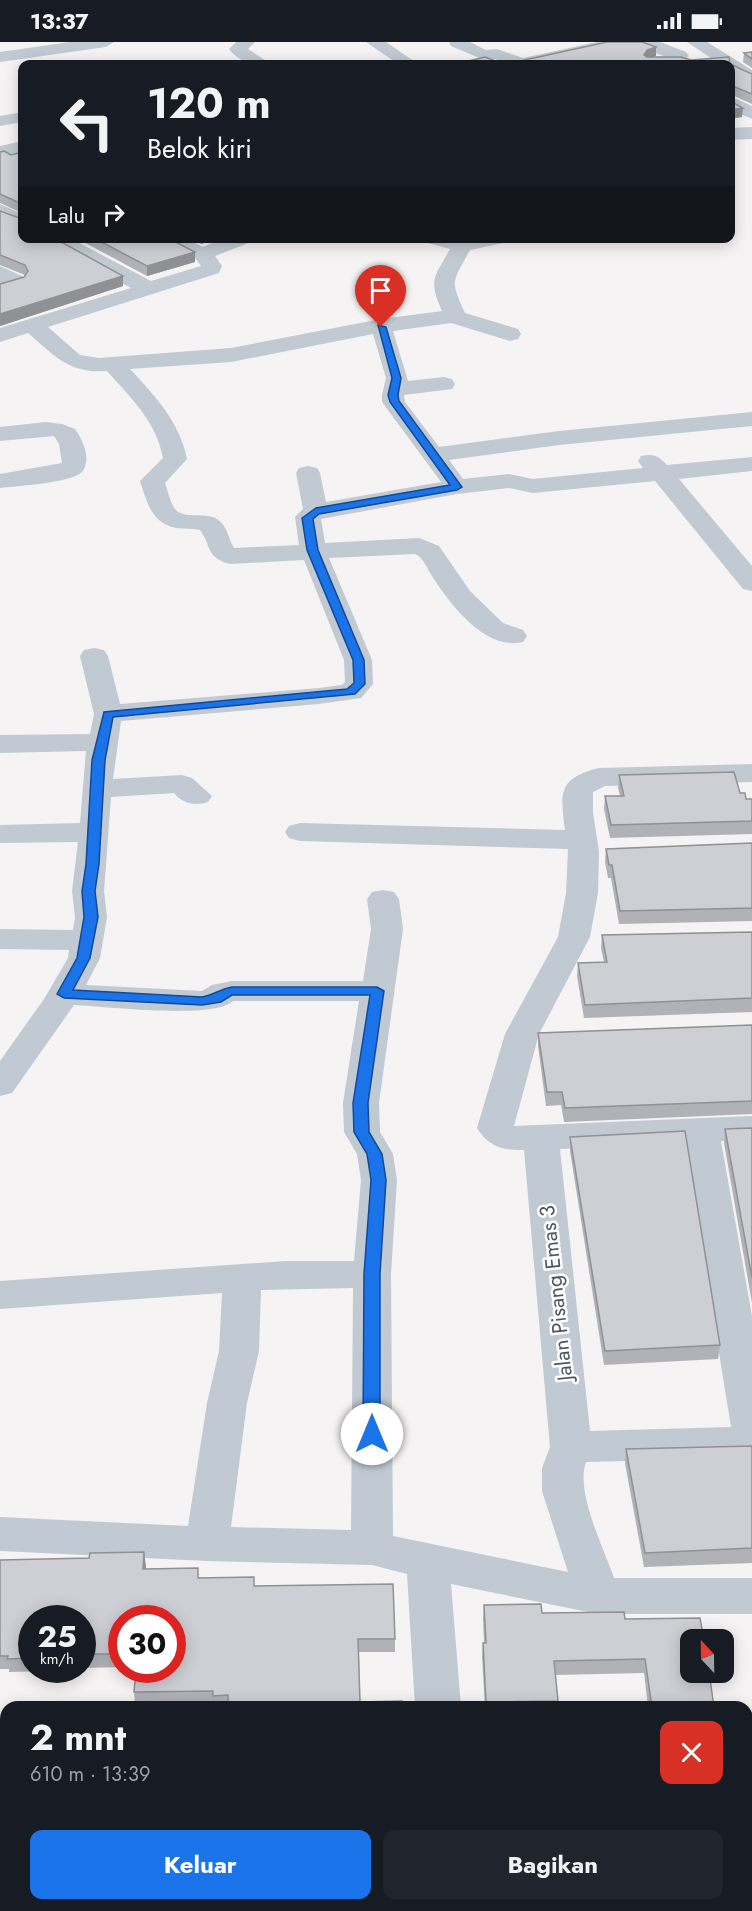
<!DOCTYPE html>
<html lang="id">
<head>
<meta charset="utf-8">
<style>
	body { margin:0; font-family:Jost,sans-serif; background:#20242c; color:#f1f3f6; height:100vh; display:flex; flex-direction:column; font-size:22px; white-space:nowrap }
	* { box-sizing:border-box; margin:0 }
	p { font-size:20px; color:#9ea1a6 }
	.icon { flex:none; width:33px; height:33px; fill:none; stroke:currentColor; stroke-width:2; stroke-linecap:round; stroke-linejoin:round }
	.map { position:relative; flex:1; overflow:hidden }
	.panel { position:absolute; left:0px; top:1659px; width:753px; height:210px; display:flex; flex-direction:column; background:#171b24; border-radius:18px 18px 0 0; box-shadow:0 3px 15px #0003 }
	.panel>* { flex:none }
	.banner { position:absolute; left:18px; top:18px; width:717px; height:183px; border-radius:12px; box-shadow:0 3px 15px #0003; background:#171b24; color:#f1f3f6; overflow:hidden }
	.needle { width:39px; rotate:338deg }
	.buttons { position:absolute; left:680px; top:1587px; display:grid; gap:12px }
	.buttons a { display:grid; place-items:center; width:54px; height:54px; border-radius:12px; background:#171b24; box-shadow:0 3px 15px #0003; font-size:30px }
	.speed { position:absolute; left:18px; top:1563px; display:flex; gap:12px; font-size:30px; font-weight:700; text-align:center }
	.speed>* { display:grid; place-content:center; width:78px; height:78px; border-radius:50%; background:#171b24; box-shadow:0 3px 15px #0003; line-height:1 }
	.speed small { font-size:15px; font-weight:400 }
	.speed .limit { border:9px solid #d22; background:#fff; color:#111 }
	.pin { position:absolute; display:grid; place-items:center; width:51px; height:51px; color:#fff; margin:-62px -26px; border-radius:50% 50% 50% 0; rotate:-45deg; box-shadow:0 0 6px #0007 }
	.pin .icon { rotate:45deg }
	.me { position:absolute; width:66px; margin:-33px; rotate:0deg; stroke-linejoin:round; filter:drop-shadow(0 0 4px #0008) }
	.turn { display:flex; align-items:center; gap:21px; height:126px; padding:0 30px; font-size:27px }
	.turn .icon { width:78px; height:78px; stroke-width:2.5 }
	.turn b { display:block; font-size:42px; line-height:51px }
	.then { display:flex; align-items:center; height:57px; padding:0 30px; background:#0003; gap:12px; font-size:22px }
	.round { display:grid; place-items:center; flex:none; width:63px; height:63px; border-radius:12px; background:#20242c }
	.headline { display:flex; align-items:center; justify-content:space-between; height:102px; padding:0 30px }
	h1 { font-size:36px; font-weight:700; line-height:45px }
	.button { display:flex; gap:12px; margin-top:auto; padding:12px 30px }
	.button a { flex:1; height:69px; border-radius:12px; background:#1a73e8; color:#fff; font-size:24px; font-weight:700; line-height:69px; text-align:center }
	.button a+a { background:#20242c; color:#f1f3f6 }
	.status { display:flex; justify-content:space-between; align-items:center; height:42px; padding:0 30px; background:#171b24; direction:ltr }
	.status svg { height:16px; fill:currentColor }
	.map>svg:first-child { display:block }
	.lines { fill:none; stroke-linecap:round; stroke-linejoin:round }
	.minor { fill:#c1cad2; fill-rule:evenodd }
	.wall { fill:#b0b2b7 }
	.shaded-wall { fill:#909195 }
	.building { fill:#cdcfd5; stroke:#909195; stroke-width:1.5 }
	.route { fill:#1a73e8; stroke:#114b97; stroke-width:1.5 }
	.labels { text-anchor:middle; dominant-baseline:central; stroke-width:5; stroke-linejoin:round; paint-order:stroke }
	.street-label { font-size:21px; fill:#4a5661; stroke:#fff }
</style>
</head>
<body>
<div class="status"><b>13:37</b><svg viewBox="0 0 49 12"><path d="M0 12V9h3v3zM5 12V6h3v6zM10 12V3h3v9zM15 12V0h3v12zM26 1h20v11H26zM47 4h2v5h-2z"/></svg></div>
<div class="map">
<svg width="752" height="1869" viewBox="0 0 752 1869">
	<rect width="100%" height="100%" fill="#f5f3f3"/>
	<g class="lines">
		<!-- minor -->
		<g class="minor">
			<polygon points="70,0 114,0 106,5 0,20 0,10"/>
			<path d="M236 0H255L248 7 265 18 267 22C251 22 239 20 229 7Z"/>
			<polygon points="366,0 386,0 418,22 398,22"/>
			<polygon points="449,0 470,0 486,8 497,7 523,16 597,0 628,0 626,4 542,22 507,22 495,17 484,18 451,4"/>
			<polygon points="637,0 660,0 686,10 689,14 679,22 646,22 648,18 666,15 639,4"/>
			<polygon points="687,0 707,0 752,28 752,40 730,29 730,22 720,22"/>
			<polygon points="730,54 752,64 752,77 730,67"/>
			<polygon points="22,70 22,80 0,84 0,74"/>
			<polygon points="752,85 752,97 730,98 730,86"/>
			<polygon points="22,99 22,110 0,116 0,104"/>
			<polygon points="0,162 22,172 22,185 0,176"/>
			<path d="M44 196H70L151 239 201 224 195 216 160 200 157 196H185L203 205 224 196H254L251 200 215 214 222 224 219 231 48 285 80 313 99 316 231 306 381 277 442 269C428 237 434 236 450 207L424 200 421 196H511L508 200 470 208C453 240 449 237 465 271L518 287 521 292 518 297 510 299 451 281 393 289 408 339 444 335 452 337 455 342 452 347 404 353 405 360 439 405 559 389 752 370V384L559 403 449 418 463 437 509 432 533 437 643 426 638 419 641 414C654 411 659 414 667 423L752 415V429L679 437 752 524V549L743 547 655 439 533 451 509 446 457 452 321 477 325 501 419 496 439 504 470 549 503 581 523 588 527 594 523 600C485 609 450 562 432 534 427 527 424 516 415 512L329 516 372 618 373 642 361 656 319 662 121 679 113 737 182 733 192 736 212 754 208 760C195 764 183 762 174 751L111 755 104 849 107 875 100 916 86 943 202 949 212 943 232 939H363L371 887 367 857 372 850 383 848 394 850 399 857 403 887 379 1061 380 1090 393 1112 397 1138 391 1232 393 1494 568 1530 542 1449V1426L550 1405 524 1108C503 1109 488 1104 477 1086L505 992 558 895 566 851 568 807 300 799 289 796 285 790 289 784 300 781 565 788C560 751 558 736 599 726L752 722V740L605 744 593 750V771L599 809 598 851 590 895 539 992 514 1084 752 1074V1098L721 1099 752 1274V1416L586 1420C575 1449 604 1507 614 1536H752V1572H598L451 1542 461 1665H415L407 1532 372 1523 207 1519 0 1509V1475L188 1484 207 1361 219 1309 222 1251 0 1267V1239L286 1219H354L361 1138 357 1112 344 1090 343 1061 359 959H233C213 978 106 964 74 963L12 1051 0 1054V1019L44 957 68 916 69 908 0 907V887L73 888 75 875 72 849 78 800 0 801V783L80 781 86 709 0 711V693L90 692 94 672 80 614 84 608 94 606 104 608 108 614 120 662 319 646 342 643 345 640 344 618 304 518 230 522C205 515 212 504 200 488 192 486 184 487 176 486 151 481 147 460 140 439L163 416C156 379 131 356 107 329 69 332 55 314 28 291L0 300V286L131 246 47 200ZM373 292 386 336 382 353V360L441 440 326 460 320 431 317 426 308 424 299 426 296 431 303 467 295 475 299 503 234 506C228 497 228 484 217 477 206 470 184 477 176 468 170 461 168 449 165 441L187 417C180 380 155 354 130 327L231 320ZM685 1101 731 1385 590 1389 560 1107ZM353 1246 351 1488 231 1485 247 1361 259 1309 261 1248Z"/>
			<polygon points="0,224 24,235 27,239 24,243 0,251"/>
			<path d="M46 380 62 382 75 387C83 398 92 418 82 430 71 441 17 444 0 446V432L62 421 59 402 54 394 0 399V385Z"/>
			<rect x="426" y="1863" width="50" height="6"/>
		</g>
	</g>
	<!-- wall -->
	<g class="wall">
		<polygon points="752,10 752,26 743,20 744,11"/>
		<polygon points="656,14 653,15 730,22 752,32 752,62 730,52 730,22 503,22"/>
		<polygon points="0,110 11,113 22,110 22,171 0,161"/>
		<polygon points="0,169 22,196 123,234 123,244 0,284 0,242 24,235 25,233 0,223"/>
		<polygon points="76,196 168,196 195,210 195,220 147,234"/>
		<polygon points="191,196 218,196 201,202"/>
		<polygon points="619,733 740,751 746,757 752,757 752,792 610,796 604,767 605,754 620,754 618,746"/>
		<polygon points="752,801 752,879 619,882 611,836 608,836 605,820 606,807"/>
		<polygon points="752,890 752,970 584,976 577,934 578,921 604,920 601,906 602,893"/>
		<polygon points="752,983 752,1072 564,1080 561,1063 546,1064 538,1004 538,991"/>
		<polygon points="752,1086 752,1261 724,1101 725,1087"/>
		<polygon points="570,1095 720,1303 718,1317 604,1323 570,1109"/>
		<polygon points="752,1404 752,1521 644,1525 625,1421 626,1407"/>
		<polygon points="0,1518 146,1524 145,1527 255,1544 395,1597 395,1610 359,1610 360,1660 402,1665 214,1665 213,1662 135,1663 134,1650 172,1628 122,1576 122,1625 82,1626 82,1576 32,1576 32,1628 51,1628 51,1629 9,1630 9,1627 0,1627"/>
		<polygon points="484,1563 542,1571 625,1577 714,1665 648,1665 644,1631 555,1633 558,1659 557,1665 485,1665 482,1615 483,1601 484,1601 483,1577"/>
		<polygon points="63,1863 191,1863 190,1869 106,1869 105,1864"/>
		<polygon points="648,1863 746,1863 746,1864 716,1865 716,1869 649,1869"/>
	</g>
	<!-- shaded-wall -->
	<g class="shaded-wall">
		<polygon points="656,5 656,14 646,17 644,13 647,8"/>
		<polygon points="743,66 742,75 730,77 730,68"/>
		<polygon points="201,196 218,196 201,202"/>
		<polygon points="195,210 195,220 147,234 147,224"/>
		<polygon points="123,234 123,244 0,284 0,272"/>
		<polygon points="144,1510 146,1524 145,1540 143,1527"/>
		<polygon points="51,1863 55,1863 54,1869 50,1869"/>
	</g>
	<!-- building -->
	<g class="building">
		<polygon points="607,0 642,0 656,5 647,8 644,13 647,15 681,15 691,18 729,15 730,22 752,32 752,52 730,43 730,22 456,22 485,15 503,22 511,21"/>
		<polygon points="752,10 752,17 744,11"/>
		<polygon points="730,59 743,66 730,68"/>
		<polygon points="4,109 11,113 22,110 22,162 0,152 0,110"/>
		<polygon points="0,169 22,177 22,174 22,196 54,196 123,234 0,272 0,242 24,235 28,229 25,223 0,213"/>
		<polygon points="94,196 168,196 195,210 147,224"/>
		<polygon points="734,730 740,751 745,751 746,757 752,757 752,779 611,783 605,754 624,754 619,733"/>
		<polygon points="752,801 752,866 620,869 612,823 609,823 606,807"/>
		<polygon points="752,890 752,956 585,963 578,921 607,920 602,893"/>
		<polygon points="752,983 752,1059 565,1066 562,1050 547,1050 538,991"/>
		<polygon points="752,1086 752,1236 725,1087"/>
		<polygon points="685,1089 720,1303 605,1309 570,1095"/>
		<polygon points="752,1404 752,1506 645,1511 626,1407"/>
		<polygon points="144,1510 143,1527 198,1526 198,1536 254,1535 254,1544 393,1542 395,1597 358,1597 360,1660 402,1659 402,1665 228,1665 228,1653 213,1654 213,1649 134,1650 136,1628 172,1628 172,1576 122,1576 122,1612 82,1612 82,1576 32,1576 32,1616 7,1617 8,1614 0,1614 0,1518 89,1516 90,1511"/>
		<polygon points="541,1562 542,1571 624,1570 625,1577 700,1576 704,1598 690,1598 690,1630 709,1630 714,1665 652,1665 645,1617 554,1619 558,1659 486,1660 483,1601 486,1601 484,1563"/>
		<polygon points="6,1754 6,1863 51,1863 50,1869 0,1869 0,1763 4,1763"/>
		<polygon points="307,1863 390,1864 390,1863 435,1863 435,1869 307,1869"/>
		<polygon points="651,1863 716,1863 716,1869 652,1869"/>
	</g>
	<!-- route -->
	<path class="route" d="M378 283 386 285 401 336 398 353 399 359 462 445 457 448 319 472 313 477 318 508 364 618 365 642 355 652 113 675 105 718 99 822 95 849 98 875 90 916 73 948 202 955C214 953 220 947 232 945H377L384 949 368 1061 369 1090 382 1112 386 1138 380 1232V1392L378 1396 372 1398 366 1396 363 1392 364 1232 371 1138 367 1112 354 1090 353 1061 370 953H232L221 960 202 963 64 956 57 952 77 916 84 875 82 849 86 822 92 718 104 670 347 647 354 641 353 618 307 508 302 476 316 466 450 443 390 360 388 353 392 336Z"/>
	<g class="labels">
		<!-- street labels -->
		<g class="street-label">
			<text transform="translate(556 1251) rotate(-96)">Jalan Pisang Emas 3</text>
		</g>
	</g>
</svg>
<div class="buttons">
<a><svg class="needle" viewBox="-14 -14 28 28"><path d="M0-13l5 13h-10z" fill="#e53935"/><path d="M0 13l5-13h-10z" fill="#9ea1a6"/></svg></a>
</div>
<div class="speed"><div>25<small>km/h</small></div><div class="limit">30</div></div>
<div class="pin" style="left:381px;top:285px;background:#d93025"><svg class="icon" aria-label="arrive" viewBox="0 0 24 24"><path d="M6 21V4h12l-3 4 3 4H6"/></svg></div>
<svg class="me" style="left:372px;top:1392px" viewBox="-20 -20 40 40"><circle r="19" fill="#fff"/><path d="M0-13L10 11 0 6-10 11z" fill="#1a73e8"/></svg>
<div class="banner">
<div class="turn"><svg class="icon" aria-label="left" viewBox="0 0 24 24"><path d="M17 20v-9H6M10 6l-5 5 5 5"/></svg><div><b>120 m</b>Belok kiri</div></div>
<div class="then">Lalu<svg class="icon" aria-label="right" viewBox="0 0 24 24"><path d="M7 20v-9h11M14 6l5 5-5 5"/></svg></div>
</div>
<section class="panel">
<div class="headline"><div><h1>2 mnt</h1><p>610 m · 13:39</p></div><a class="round" style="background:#d93025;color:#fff"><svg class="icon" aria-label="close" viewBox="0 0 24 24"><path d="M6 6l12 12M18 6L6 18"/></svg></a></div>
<div class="button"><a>Keluar</a><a>Bagikan</a></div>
</section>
</div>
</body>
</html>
